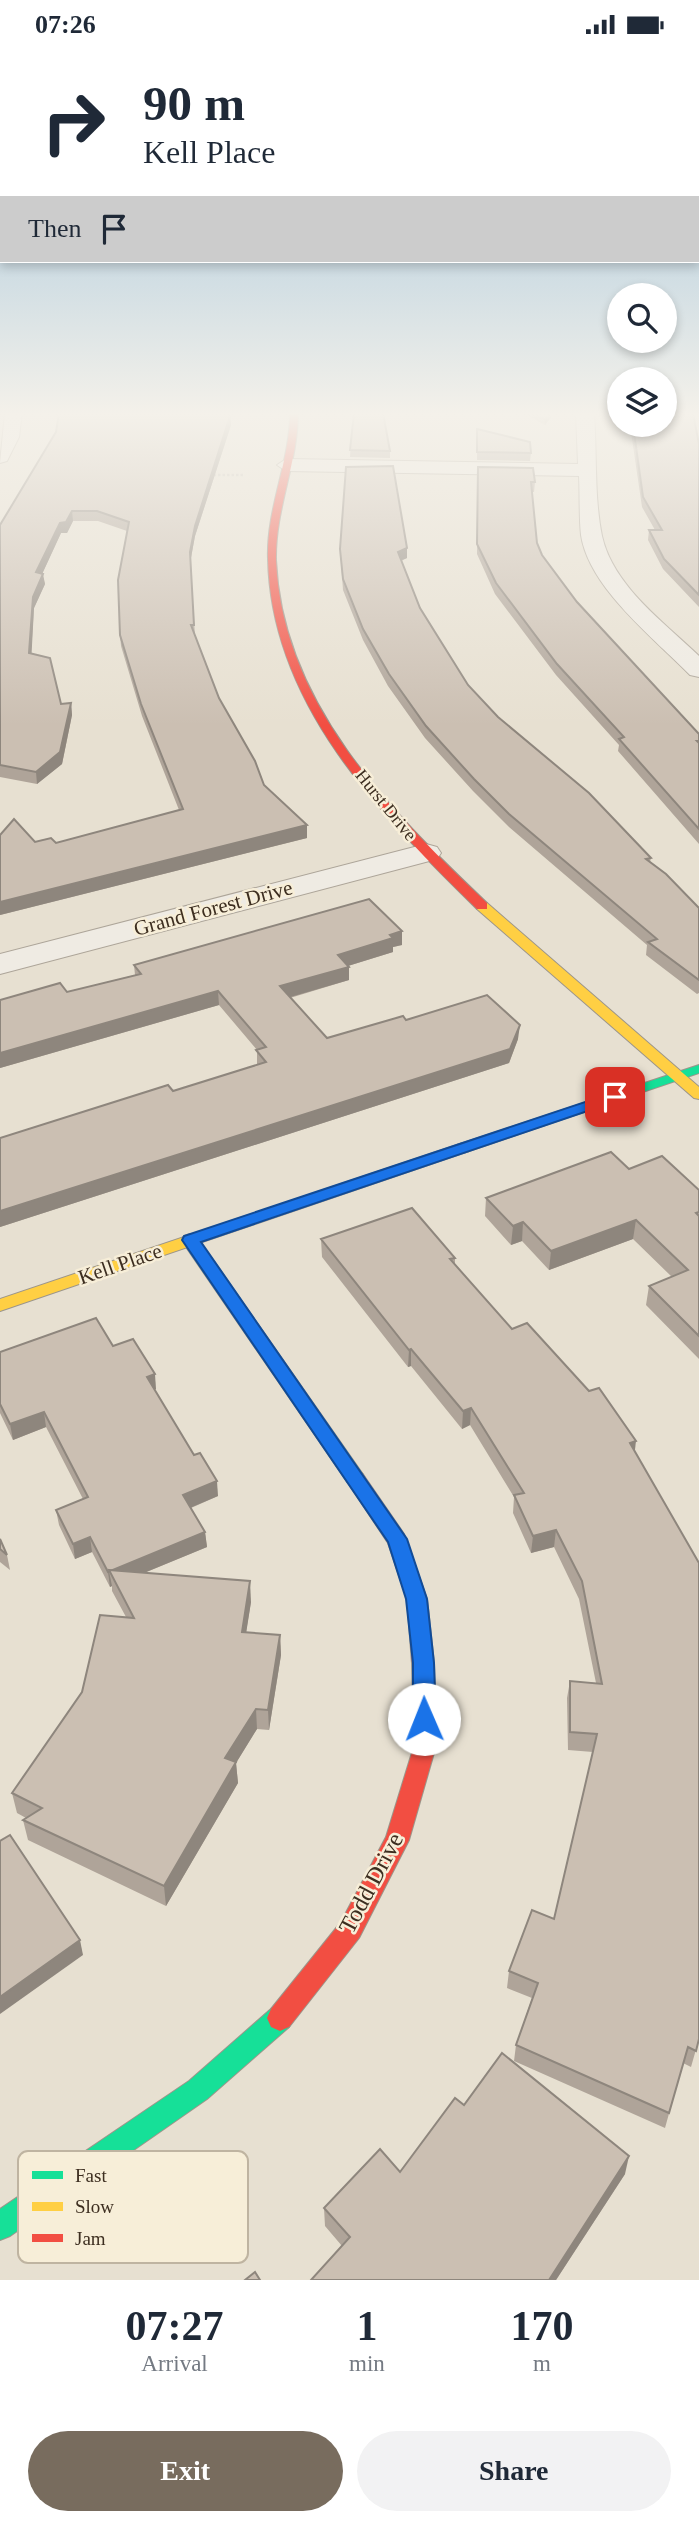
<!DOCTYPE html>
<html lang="en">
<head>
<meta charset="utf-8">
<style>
	body { margin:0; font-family:"Times New Roman",serif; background:#f2f2f3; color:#1f2937; height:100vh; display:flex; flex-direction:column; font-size:26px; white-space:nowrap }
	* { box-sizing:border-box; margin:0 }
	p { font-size:23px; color:#747a83 }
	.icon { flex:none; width:38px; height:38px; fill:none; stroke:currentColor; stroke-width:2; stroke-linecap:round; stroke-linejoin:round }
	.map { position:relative; height:2231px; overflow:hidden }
	.sheet { display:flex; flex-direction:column; background:#fff; flex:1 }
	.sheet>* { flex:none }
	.hud { position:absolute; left:0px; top:0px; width:700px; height:214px; box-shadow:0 4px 10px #0003; background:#fff; color:#1f2937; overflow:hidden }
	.fabs { position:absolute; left:607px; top:234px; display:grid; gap:14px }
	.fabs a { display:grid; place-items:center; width:70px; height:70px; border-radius:50%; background:#fff; box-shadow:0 4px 10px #0003; font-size:35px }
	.pin { position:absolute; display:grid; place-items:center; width:60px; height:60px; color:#fff; margin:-30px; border-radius:14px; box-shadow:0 4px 10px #0006 }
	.me { position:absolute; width:77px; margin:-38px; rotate:359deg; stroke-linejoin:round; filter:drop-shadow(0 0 5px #0008) }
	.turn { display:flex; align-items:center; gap:24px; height:147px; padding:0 28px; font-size:32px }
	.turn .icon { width:91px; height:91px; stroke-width:2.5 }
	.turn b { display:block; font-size:49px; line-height:60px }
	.then { display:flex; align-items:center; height:66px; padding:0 28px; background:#0003; gap:14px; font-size:26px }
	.eta { display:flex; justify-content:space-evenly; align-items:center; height:119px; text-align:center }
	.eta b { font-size:42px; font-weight:700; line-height:49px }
	.button { display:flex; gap:14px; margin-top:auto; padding:14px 28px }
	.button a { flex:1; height:80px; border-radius:42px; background:#786c5e; color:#fff; font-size:28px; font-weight:700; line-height:80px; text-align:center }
	.button a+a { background:#f2f2f3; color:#1f2937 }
	.status { display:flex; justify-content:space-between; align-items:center; height:49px; padding:0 35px; background:#fff; direction:ltr }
	.status svg { height:19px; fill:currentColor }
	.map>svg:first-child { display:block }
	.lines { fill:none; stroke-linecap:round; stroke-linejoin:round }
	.street-casing { stroke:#ada599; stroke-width:2 }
	.fast-casing { stroke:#9c958a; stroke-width:2 }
	.slow-casing { stroke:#9c958a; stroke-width:2 }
	.jam-casing { stroke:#9c958a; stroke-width:2 }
	.path { stroke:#c8c2b9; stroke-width:2.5; stroke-dasharray:2.5 2; stroke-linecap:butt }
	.street { fill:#efebe3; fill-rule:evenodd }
	.fast { fill:#16e098; fill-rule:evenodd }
	.slow { fill:#ffcf43; fill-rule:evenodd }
	.jam { fill:#f24e42; fill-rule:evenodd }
	.wall { fill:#afa499 }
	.shaded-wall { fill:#8e867d }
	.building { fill:#cbbfb2; stroke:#8e867d; stroke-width:2 }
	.route { fill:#1a73e8; stroke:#114b97; stroke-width:2 }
	.labels { text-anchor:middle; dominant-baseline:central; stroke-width:5; stroke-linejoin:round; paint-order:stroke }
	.far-street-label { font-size:18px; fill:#3d2e20; stroke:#f7eed8 }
	.street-label { font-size:21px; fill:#3d2e20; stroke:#f7eed8 }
	.near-street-label { font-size:24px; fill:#3d2e20; stroke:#f7eed8 }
	.key { fill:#f7eed8; stroke:#bfb4a1; stroke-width:2 }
	.key-label { font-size:19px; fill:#3d2e20 }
</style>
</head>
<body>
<div class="status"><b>07:26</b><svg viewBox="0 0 49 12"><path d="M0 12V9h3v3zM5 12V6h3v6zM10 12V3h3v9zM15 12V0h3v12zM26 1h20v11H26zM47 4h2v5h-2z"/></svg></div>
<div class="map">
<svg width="699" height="2231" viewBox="0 0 699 2231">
	<rect width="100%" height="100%" fill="#e7e0d1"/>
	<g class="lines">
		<!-- street casing -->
		<g class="street-casing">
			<g id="street">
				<polygon points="5,364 22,364 19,388 7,412 0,414"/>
				<path d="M576 364H594C597 404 594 448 602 487 613 537 665 574 699 607V628L690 626C655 590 589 539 581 486 579 467 580 446 579 427L286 422 277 416 286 410 578 415Z"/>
				<polygon points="426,795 437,798 441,804 437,810 0,925 0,905"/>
			</g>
		</g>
		<!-- fast casing -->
		<g class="fast-casing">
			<g id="fast">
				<polygon points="699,1016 699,1024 469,1102 463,1104 455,1099 457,1096"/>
				<polygon points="190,1185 196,1187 362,1424 365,1429 362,1434 355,1436 348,1434 184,1195 182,1191 184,1187"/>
				<polygon points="280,1956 289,1960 293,1969 289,1978 207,2050 10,2187 0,2191 0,2160 189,2032 271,1960"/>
			</g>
		</g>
		<!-- slow casing -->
		<g class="slow-casing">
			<g id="slow">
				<polygon points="482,853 487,854 699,1038 699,1050 694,1049 477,860 476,857"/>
				<polygon points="463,1094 469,1096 471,1099 469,1102 0,1262 0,1250"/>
			</g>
		</g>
		<!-- jam casing -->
		<g class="jam-casing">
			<g id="jam">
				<path d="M290 364H298C298 414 275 460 276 511 282 654 389 761 487 854V860H477C380 765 271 655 268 510 266 460 290 413 290 364Z"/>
				<polygon points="355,1422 362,1424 404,1485 427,1550 434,1614 436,1697 409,1791 359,1889 289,1978 280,1982 271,1978 267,1969 271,1960 341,1873 386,1788 414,1697 412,1614 407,1550 388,1494 345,1429 348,1424"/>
			</g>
		</g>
		<!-- path -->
		<polyline class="path" points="209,426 243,426"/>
		<!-- street -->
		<use href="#street" class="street"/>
		<!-- fast -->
		<use href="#fast" class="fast"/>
		<!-- slow -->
		<use href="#slow" class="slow"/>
		<!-- jam -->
		<use href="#jam" class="jam"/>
	</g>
	<!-- wall -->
	<g class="wall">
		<polygon points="57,364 230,364 231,376 195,487 190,514 195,586 219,649 264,736 307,789 0,866 35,793 56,794 179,761 142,667 121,597 120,586 127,482 98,472 73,472 67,484 61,484 42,525 45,535 34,559 31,604 61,655 71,654 72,666 62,715 37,735 0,728 0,476 56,383 58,366"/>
		<polygon points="352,364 383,364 390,402 390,409 350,408 353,365"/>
		<polygon points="524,364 551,364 551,368 545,376"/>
		<polygon points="630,376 665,376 699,395 699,558 663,520 648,491 649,481 655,481 642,458"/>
		<polygon points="477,380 531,404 530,412 477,411"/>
		<polygon points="478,418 535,433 534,443 532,443 537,494 542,506 577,553 699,685 699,795 618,702 619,696 556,626 495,545 477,505"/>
		<polygon points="340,500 407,509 401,512 420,559 468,636 498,668 651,809 650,813 699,859 699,944 697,945 646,906 647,896 509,778 473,742 425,689 388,637 363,591 343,541"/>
		<polygon points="402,896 393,898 393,903 348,917 349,931 290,949 327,989 406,971 518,990 509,1014 0,1178 0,1089 173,1042 257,1016 257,1001 219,956 0,1019 0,951 67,943 135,926 134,916"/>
		<polygon points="629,1120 699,1141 699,1310 646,1256 649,1237 672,1228 633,1190 549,1221 522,1192 511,1196 485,1167 486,1149"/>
		<polygon points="321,1190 455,1209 455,1215 512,1280 635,1402 699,1990 691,2018 683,2014 665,2079 514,2012 516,1996 532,1949 507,1939 509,1922 554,1870 593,1703 568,1701 567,1649 570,1632 596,1634 579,1550 554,1498 531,1504 513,1464 514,1448 470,1376 462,1380 411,1317 408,1318 322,1208"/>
		<polygon points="113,1297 156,1340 154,1341 218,1447 191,1459 205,1483 207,1498 144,1524 251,1553 246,1583 280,1586 281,1606 269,1681 257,1680 236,1714 238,1734 166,1857 28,1791 23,1771 26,1769 17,1764 12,1744 82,1643 126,1568 112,1542 112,1537 110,1538 92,1503 75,1510 59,1476 56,1461 83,1450 46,1378 13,1391 0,1364 0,1303"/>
		<polygon points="0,1490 7,1506 10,1521 0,1513"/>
		<polygon points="464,2056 625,2125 556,2231 311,2231 342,2197 325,2177 324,2159 400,2123"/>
	</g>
	<!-- shaded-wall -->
	<g class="shaded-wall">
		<polygon points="230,364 231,376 195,487 190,514 190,503 195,477"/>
		<polygon points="551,364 551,368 545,376 545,371"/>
		<polygon points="72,462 73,472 67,484 61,484 38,534 36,523 60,474"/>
		<polygon points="407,499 407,509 397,513 398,503"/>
		<polygon points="43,525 45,535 34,559 31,615 29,604 33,548"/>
		<polygon points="71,654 72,666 62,715 37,735 36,723"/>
		<polygon points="307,776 307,789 0,866 0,853"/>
		<polygon points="402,882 402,896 393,898 393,903 338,920 338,906"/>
		<polygon points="349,918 349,931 280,951 280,937"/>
		<polygon points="218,942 219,956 0,1019 0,1004"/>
		<polygon points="520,976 518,990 509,1014 0,1178 0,1162"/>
		<polygon points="636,1171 633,1190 549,1221 551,1202"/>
		<polygon points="523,1173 522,1192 511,1196 513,1177"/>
		<polygon points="411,1300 411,1317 408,1318 409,1301"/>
		<polygon points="155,1325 156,1340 148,1343 147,1328"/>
		<polygon points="471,1359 470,1376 462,1380 463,1362"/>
		<polygon points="44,1363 46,1378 13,1391 10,1375"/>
		<polygon points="636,1392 634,1409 630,1394"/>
		<polygon points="217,1432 218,1447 185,1461 183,1446"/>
		<polygon points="556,1481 554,1498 531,1504 533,1487"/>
		<polygon points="205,1483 207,1498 117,1535 110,1522"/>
		<polygon points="90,1488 92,1503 75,1510 73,1495"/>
		<polygon points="109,1522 112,1537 110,1538 108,1523"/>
		<polygon points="250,1532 251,1553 243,1604 242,1583"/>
		<polygon points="280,1586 281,1606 269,1681 268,1661"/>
		<polygon points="256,1660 257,1680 236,1714 238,1734 166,1857 164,1837 225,1709"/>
		<polygon points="80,1891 83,1906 0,1965 0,1948"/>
		<polygon points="629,2107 625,2125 556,2231 549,2231"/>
	</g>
	<!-- building -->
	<g class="building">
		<polygon points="59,364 230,364 230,367 195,477 190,503 194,576 191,576 219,649 255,712 264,736 307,776 0,853 0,786 14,770 35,793 51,789 56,794 183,760 141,655 120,586 118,531 129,473 97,462 72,462 66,473 60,474 36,523 43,525 33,548 29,604 50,609 61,655 71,654 60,703 36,723 0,716 0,476 56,383"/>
		<polygon points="354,364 383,364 390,402 350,401"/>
		<polygon points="534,364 551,364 545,371"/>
		<polygon points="665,364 693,364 699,395 699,546 664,510 649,481 662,481 643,448 633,376 665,376"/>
		<polygon points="477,380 530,393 531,404 477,403"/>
		<polygon points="393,417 407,499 398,503 420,559 468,636 498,668 589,744 651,809 646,810 666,825 699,859 699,931 648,893 657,890 509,765 474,730 426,677 389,625 363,580 343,530 340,500 346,418"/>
		<polygon points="478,418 533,419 535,433 531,433 537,494 542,506 577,553 699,685 699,692 697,692 699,694 699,780 619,690 624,688 557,615 496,534 477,495"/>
		<polygon points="369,850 402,882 390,886 393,889 338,906 349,918 280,937 327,989 403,967 406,971 487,946 520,976 510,1000 0,1162 0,1089 168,1036 173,1042 266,1013 256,1001 266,998 218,942 0,1004 0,951 60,934 67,943 141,925 134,916"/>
		<polygon points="611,1103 629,1120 662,1107 699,1141 699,1163 696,1164 699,1167 699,1287 649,1237 688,1221 636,1171 551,1202 523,1173 513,1177 486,1149"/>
		<polygon points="412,1159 455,1209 450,1210 512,1280 527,1274 589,1342 599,1339 636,1392 630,1394 699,1514 699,1990 696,2002 688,1998 669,2064 516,1996 538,1934 509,1922 532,1861 554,1870 597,1685 570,1683 570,1632 602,1635 582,1532 556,1481 533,1487 514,1446 524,1444 471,1359 463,1362 411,1300 409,1301 321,1190"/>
		<polygon points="96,1269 113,1297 133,1290 155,1325 147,1328 194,1406 200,1404 217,1432 183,1446 205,1483 108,1523 90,1488 73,1495 56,1461 88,1448 44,1363 10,1375 0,1355 0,1303"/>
		<polygon points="0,1490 7,1506 0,1500"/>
		<polygon points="109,1521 250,1532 242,1583 280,1586 268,1661 256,1660 225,1709 236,1713 164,1837 23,1771 42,1759 12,1744 82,1643 100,1566 134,1569"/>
		<polygon points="10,1786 80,1891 0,1948 0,1792"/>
		<polygon points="502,2004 629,2107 549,2231 311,2231 350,2188 324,2159 380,2100 400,2123 455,2049 464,2056"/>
		<polygon points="255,2223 260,2231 245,2231"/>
	</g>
	<!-- sky -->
	<linearGradient id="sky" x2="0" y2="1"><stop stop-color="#96bed9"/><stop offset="0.54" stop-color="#f4f1ea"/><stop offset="1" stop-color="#f4f1ea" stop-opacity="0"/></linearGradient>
	<rect width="699" height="676" fill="url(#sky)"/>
	<!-- route -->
	<polygon class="route" points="615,1043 620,1045 620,1051 201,1193 407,1490 427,1550 434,1614 436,1670 432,1677 424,1680 416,1677 413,1670 413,1614 406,1550 388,1493 182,1191 184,1187"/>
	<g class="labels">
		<!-- far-street labels -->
		<g class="far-street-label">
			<text transform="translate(386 756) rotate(51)">Hurst Drive</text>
		</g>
		<!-- street labels -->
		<g class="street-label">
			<text transform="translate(213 859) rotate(-15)">Grand Forest Drive</text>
			<text transform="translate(120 1215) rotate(-19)">Kell Place</text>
		</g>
		<!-- near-street labels -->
		<g class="near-street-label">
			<text transform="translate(371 1834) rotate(-62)">Todd Drive</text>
		</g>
	</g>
	<!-- legend -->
	<rect x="18" y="2102" width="230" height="112" rx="10" class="key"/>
	<rect x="32" y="2122" width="31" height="8" fill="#16e098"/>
	<rect x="32" y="2153" width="31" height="9" fill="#ffcf43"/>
	<rect x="32" y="2185" width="31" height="8" fill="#f24e42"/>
	<g class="key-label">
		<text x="75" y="2133">Fast</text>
		<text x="75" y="2164">Slow</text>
		<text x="75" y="2196">Jam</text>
	</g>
</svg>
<div class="fabs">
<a><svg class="icon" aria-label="search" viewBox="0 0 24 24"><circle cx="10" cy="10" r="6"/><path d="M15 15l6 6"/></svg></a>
<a><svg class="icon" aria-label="layers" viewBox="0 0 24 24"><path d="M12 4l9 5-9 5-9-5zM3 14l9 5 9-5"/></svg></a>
</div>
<div class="pin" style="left:615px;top:1048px;background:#d93025"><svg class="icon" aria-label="arrive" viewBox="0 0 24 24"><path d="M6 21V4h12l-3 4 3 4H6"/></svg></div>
<svg class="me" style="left:424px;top:1670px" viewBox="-20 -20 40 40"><circle r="19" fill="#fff"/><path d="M0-13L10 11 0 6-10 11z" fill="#1a73e8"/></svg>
<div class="hud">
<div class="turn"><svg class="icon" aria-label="right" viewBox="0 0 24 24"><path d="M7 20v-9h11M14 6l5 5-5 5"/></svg><div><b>90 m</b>Kell Place</div></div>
<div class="then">Then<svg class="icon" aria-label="arrive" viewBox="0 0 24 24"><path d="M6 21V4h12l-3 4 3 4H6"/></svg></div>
</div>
</div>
<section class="sheet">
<div class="eta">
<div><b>07:27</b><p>Arrival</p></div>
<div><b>1</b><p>min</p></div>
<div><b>170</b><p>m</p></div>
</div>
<div class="button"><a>Exit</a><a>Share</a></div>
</section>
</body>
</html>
